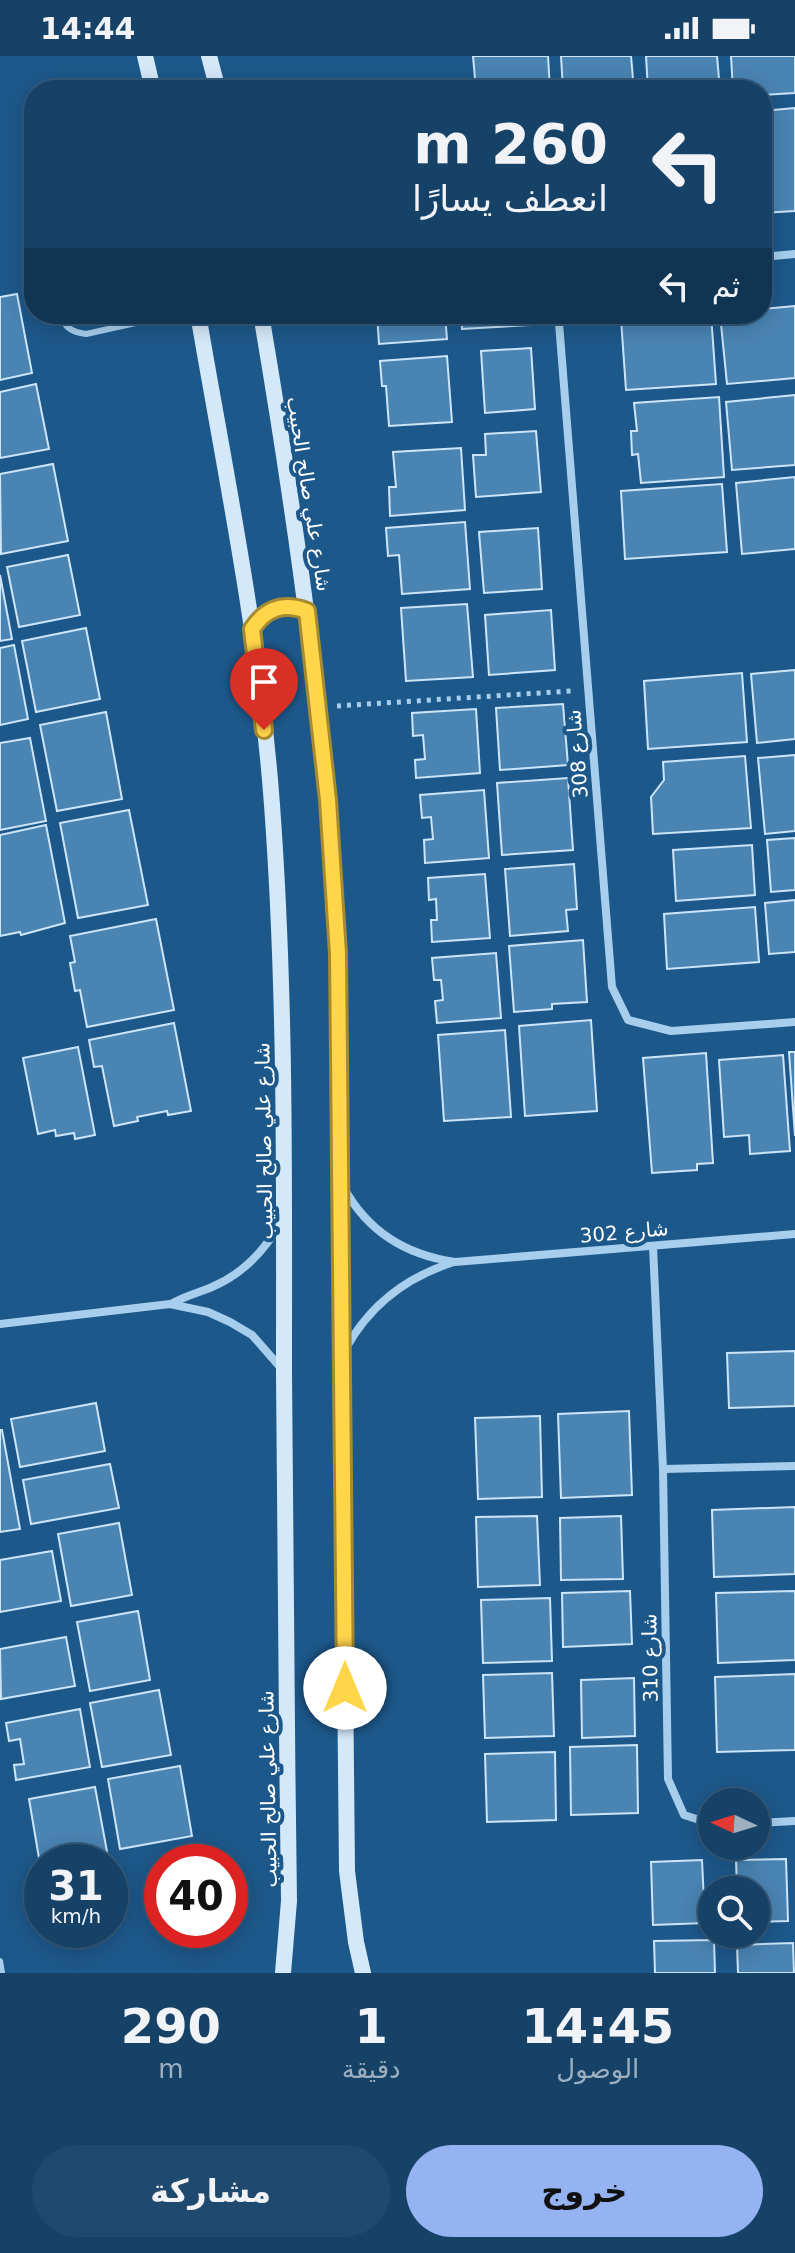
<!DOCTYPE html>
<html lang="ar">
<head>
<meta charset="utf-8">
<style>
	body { margin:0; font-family:"DejaVu Sans","Noto Sans Arabic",sans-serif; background:#1f496e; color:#f1f3f6; direction:rtl; height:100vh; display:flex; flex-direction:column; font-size:30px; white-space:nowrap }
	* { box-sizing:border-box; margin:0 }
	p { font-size:26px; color:#9eb0c0 }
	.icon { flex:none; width:44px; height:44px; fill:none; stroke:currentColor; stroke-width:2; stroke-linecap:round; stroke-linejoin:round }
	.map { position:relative; height:1917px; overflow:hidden; direction:ltr }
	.panel { display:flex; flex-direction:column; background:#164268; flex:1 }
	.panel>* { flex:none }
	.hud { position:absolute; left:24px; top:24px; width:748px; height:244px; border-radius:32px; box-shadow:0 4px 20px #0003,0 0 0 2px #355b7c; direction:rtl; background:#164268; color:#f1f3f6; overflow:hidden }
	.needle { width:52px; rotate:274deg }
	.buttons { position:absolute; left:698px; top:1732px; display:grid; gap:16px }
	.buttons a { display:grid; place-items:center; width:72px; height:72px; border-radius:50%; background:#164268; box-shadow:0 4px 20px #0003,0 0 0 2px #355b7c; font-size:40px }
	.speed { position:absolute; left:24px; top:1788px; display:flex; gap:16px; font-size:40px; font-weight:700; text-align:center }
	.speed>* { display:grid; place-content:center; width:104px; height:104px; border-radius:50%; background:#164268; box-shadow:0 4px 20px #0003,0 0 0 2px #355b7c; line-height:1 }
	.speed small { font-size:20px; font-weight:400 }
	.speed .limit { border:12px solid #d22; background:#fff; color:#111 }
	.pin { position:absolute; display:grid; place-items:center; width:68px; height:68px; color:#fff; margin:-82px -34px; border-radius:50% 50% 50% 0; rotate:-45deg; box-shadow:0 0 8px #0007 }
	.pin .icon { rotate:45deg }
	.me { position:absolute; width:88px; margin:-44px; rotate:0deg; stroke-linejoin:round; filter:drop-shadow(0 0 6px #0008) }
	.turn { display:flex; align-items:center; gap:28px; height:168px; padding:0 32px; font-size:36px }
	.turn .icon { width:104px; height:104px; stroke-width:2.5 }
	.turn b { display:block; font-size:56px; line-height:68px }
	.then { display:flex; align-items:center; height:76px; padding:0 32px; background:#0003; gap:16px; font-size:30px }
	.eta { display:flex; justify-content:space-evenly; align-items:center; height:136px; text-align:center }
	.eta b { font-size:48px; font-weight:700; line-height:56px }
	.button { display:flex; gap:16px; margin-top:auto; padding:16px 32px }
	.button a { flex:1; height:92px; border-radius:48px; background:#95b2f1; color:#111; font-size:32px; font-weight:700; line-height:92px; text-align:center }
	.button a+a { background:#1f496e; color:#f1f3f6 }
	.status { display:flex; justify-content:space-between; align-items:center; height:56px; padding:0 40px; background:#164268; direction:ltr }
	.status svg { height:22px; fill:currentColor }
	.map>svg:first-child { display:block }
	.building { fill:#4a84b3; stroke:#cce5f9; stroke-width:2 }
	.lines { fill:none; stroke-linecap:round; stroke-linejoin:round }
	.path { stroke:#a7ceec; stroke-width:5; stroke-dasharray:4 6; stroke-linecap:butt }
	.lane { stroke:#a7ceec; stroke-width:6 }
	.street { stroke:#a7ceec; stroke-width:8 }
	.secondary { stroke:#d3e8f9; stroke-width:16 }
	.route-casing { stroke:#a68a30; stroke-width:20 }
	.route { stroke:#ffd54a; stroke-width:14 }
	.labels { text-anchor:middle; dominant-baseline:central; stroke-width:8; stroke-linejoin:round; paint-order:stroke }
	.street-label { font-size:20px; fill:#fff; stroke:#1d588a }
</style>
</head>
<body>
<div class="status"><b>14:44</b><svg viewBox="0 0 49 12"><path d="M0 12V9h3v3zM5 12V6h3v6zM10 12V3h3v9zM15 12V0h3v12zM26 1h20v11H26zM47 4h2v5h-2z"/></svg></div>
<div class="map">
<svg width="795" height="1917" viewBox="0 0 795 1917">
	<rect width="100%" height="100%" fill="#1d588a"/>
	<!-- building -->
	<g class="building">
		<polygon points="473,0 548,0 550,34 476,34"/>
		<polygon points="561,0 631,0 634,34 563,34"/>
		<polygon points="646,0 717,0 720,34 648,34"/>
		<polygon points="731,0 795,0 795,37 762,39 762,34 733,34"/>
		<polygon points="795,52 795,155 762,157 762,55"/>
		<polygon points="17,238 32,317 0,324 0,241"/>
		<polygon points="795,250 795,322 727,328 720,258 762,258 762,253"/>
		<polygon points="377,258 445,258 447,283 379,288"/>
		<polygon points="461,258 529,258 530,269 462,273"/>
		<polygon points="711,258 716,328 626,334 621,263"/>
		<polygon points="531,292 535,353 485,357 481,295"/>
		<polygon points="447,300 452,366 389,370 386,330 382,330 380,305"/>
		<polygon points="36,328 49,393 0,402 0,336"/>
		<polygon points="795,339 795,409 732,414 726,346"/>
		<polygon points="719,341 724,421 641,427 638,398 632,399 631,375 637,375 634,347"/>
		<polygon points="536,375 541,436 476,441 473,399 486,399 485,378"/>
		<polygon points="461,392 465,454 390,460 389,431 396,431 393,396"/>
		<polygon points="53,408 68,485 1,498 0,418"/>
		<polygon points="795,421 795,493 742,498 736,427"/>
		<polygon points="722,428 727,496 625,503 621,435"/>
		<polygon points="465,466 470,533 402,538 399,499 388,500 386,472"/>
		<polygon points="538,472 542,533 484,537 479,476"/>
		<polygon points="68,499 80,559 19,571 7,511"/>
		<polygon points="0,519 12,583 0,585"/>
		<polygon points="467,548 473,621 406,625 401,552"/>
		<polygon points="551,554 555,614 489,619 485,559"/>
		<polygon points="86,572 100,643 36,656 22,585"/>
		<polygon points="14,589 28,663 0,669 0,592"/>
		<polygon points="795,614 795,683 757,687 751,618"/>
		<polygon points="742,617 747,686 648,693 644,625"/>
		<polygon points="563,648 568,709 500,714 496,652"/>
		<polygon points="476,653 480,717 416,722 415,704 425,703 423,679 413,680 412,657"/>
		<polygon points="106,656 122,743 57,755 40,669"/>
		<polygon points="30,682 46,765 0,774 0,687"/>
		<polygon points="795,699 795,775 765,778 758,702"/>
		<polygon points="745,700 751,772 653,778 651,741 664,724 663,706"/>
		<polygon points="568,722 573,794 502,799 497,727"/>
		<polygon points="484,734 489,802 425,807 424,784 433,783 431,761 422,762 420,739"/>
		<polygon points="129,754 148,849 78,862 60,767"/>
		<polygon points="46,769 65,867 21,879 20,876 0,880 0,779"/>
		<polygon points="795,782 795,834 771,836 767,784"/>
		<polygon points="752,789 755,839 676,845 673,794"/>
		<polygon points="574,808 577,853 566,854 568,875 510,880 505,813"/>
		<polygon points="485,818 490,882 432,886 431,864 437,864 436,843 429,844 428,822"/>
		<polygon points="795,844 795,896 769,898 765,847"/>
		<polygon points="755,851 759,906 667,913 664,858"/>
		<polygon points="156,863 174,954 87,971 80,934 75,935 70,907 75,906 70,880"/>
		<polygon points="583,884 587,946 552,948 552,953 514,956 509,890"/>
		<polygon points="496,897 501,962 437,967 435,945 443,944 441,924 434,924 432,902"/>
		<polygon points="591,964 597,1055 525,1060 519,970"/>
		<polygon points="174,967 191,1055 168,1059 167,1055 137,1061 138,1065 114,1070 102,1010 94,1011 89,984"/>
		<polygon points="505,974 511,1061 444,1065 438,979"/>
		<polygon points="78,991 95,1079 75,1083 74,1077 56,1080 55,1074 38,1078 23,1002"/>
		<polygon points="789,996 795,996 795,1080"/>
		<polygon points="706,997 713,1107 697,1108 697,1114 652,1117 643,1002"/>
		<polygon points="783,999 790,1095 750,1098 749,1079 724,1081 719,1004"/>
		<polygon points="795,1295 795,1350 729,1352 727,1297"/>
		<polygon points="96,1347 105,1395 20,1411 11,1363"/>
		<polygon points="629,1355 632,1439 561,1442 558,1358"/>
		<polygon points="540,1360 542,1441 478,1443 475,1362"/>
		<polygon points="0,1374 2,1374 20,1473 0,1476"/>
		<polygon points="110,1408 119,1452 31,1468 23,1424"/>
		<polygon points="795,1451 795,1518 714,1521 712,1454"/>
		<polygon points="537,1460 540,1529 478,1531 476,1461"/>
		<polygon points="621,1460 623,1523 561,1524 560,1462"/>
		<polygon points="119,1467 132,1539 71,1550 58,1478"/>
		<polygon points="52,1495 61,1545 0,1556 0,1504"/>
		<polygon points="630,1535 632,1588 563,1591 562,1537"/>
		<polygon points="795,1535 795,1604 718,1607 716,1537"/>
		<polygon points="550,1542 552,1605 483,1607 481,1544"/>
		<polygon points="138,1555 150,1624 90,1635 77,1566"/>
		<polygon points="66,1581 75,1630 1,1643 0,1593"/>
		<polygon points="552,1617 554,1680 485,1682 483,1619"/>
		<polygon points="795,1618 795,1694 717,1696 715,1621"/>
		<polygon points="634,1622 635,1680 582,1682 581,1624"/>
		<polygon points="159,1634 171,1699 102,1711 90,1647"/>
		<polygon points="80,1653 90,1711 16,1724 14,1709 24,1708 20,1683 9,1685 6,1667"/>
		<polygon points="637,1689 638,1757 571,1759 570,1691"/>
		<polygon points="555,1696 556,1764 487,1766 485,1698"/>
		<polygon points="180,1710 192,1780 120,1793 108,1723"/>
		<polygon points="95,1731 108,1801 83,1806 42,1806 41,1814 29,1743"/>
		<polygon points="786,1803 788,1865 756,1866 756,1834 737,1834 736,1804"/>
		<polygon points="702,1804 705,1867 653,1869 651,1806"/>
		<polygon points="714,1884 715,1917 655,1917 654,1885"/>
		<polygon points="793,1887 794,1917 738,1917 737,1889"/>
	</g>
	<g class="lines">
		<!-- path -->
		<polyline class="path" points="337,650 571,635"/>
		<!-- lane -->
		<g class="lane">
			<path d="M61 258C64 272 72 276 86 278L176 258"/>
			<polyline points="0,1905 2,1917"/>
		</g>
		<!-- street -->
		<g class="street">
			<polyline points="762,201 795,198"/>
			<polyline points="562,258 559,267 612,931 628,964 671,975 795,966"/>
			<path d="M344 1132C368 1176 406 1199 455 1206L795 1178"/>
			<polyline points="653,1190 663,1413 668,1723 684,1759 712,1768"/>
			<path d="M171 1248C184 1240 198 1237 212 1231 243 1218 265 1194 281 1166"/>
			<polyline points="0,1268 170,1248 208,1256 230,1266 252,1279 281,1312"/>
			<path d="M346 1292C370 1249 405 1222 451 1207"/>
			<polyline points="663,1413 795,1410"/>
			<polyline points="756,1767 795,1765"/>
		</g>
		<!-- secondary -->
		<g class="secondary">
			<polyline points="145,0 153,34"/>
			<polyline points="209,0 218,34"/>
			<path d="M198 258C226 421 260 584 272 749 286 938 284 1127 284 1317 284 1493 287 1669 289 1845L283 1917"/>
			<path d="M261 258C297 470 327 683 338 898L347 1815 356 1886 363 1917"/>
			<path d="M252 573C266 552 283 546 307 555"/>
		</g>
	</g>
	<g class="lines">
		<!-- route casing -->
		<g class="route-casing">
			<path id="route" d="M264 674 252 573C266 552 283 546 307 555L328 744 338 898 345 1632"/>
		</g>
		<!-- route -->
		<use href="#route" class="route"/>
	</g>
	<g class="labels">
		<!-- street labels -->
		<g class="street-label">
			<text transform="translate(309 438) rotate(81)">شارع علي صالح الحبيب</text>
			<text transform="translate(577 698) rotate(-95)">شارع 308</text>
			<text transform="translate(264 1085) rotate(-91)">شارع علي صالح الحبيب</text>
			<text transform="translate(624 1176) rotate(-5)">شارع 302</text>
			<text transform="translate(650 1602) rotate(-91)">شارع 310</text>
			<text transform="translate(268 1733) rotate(-91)">شارع علي صالح الحبيب</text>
		</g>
	</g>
</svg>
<div class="buttons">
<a><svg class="needle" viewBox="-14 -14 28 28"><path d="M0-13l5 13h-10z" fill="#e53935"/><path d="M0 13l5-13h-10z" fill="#9eb0c0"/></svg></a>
<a><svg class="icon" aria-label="search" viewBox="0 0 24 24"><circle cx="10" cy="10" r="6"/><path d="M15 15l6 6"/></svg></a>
</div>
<div class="speed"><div>31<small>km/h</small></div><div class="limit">40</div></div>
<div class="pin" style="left:264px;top:674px;background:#d93025"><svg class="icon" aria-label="arrive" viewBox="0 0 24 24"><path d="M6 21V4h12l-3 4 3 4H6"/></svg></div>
<svg class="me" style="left:345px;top:1632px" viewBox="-20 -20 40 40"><circle r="19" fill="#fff"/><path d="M0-13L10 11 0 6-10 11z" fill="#ffd54a"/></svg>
<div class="hud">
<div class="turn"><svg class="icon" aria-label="left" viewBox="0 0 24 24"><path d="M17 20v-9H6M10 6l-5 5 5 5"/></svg><div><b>260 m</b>انعطف يسارًا</div></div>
<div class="then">ثم<svg class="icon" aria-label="left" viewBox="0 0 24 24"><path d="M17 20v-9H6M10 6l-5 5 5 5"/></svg></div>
</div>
</div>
<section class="panel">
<div class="eta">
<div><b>14:45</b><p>الوصول</p></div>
<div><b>1</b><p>دقيقة</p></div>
<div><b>290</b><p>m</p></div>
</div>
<div class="button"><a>خروج</a><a>مشاركة</a></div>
</section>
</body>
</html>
